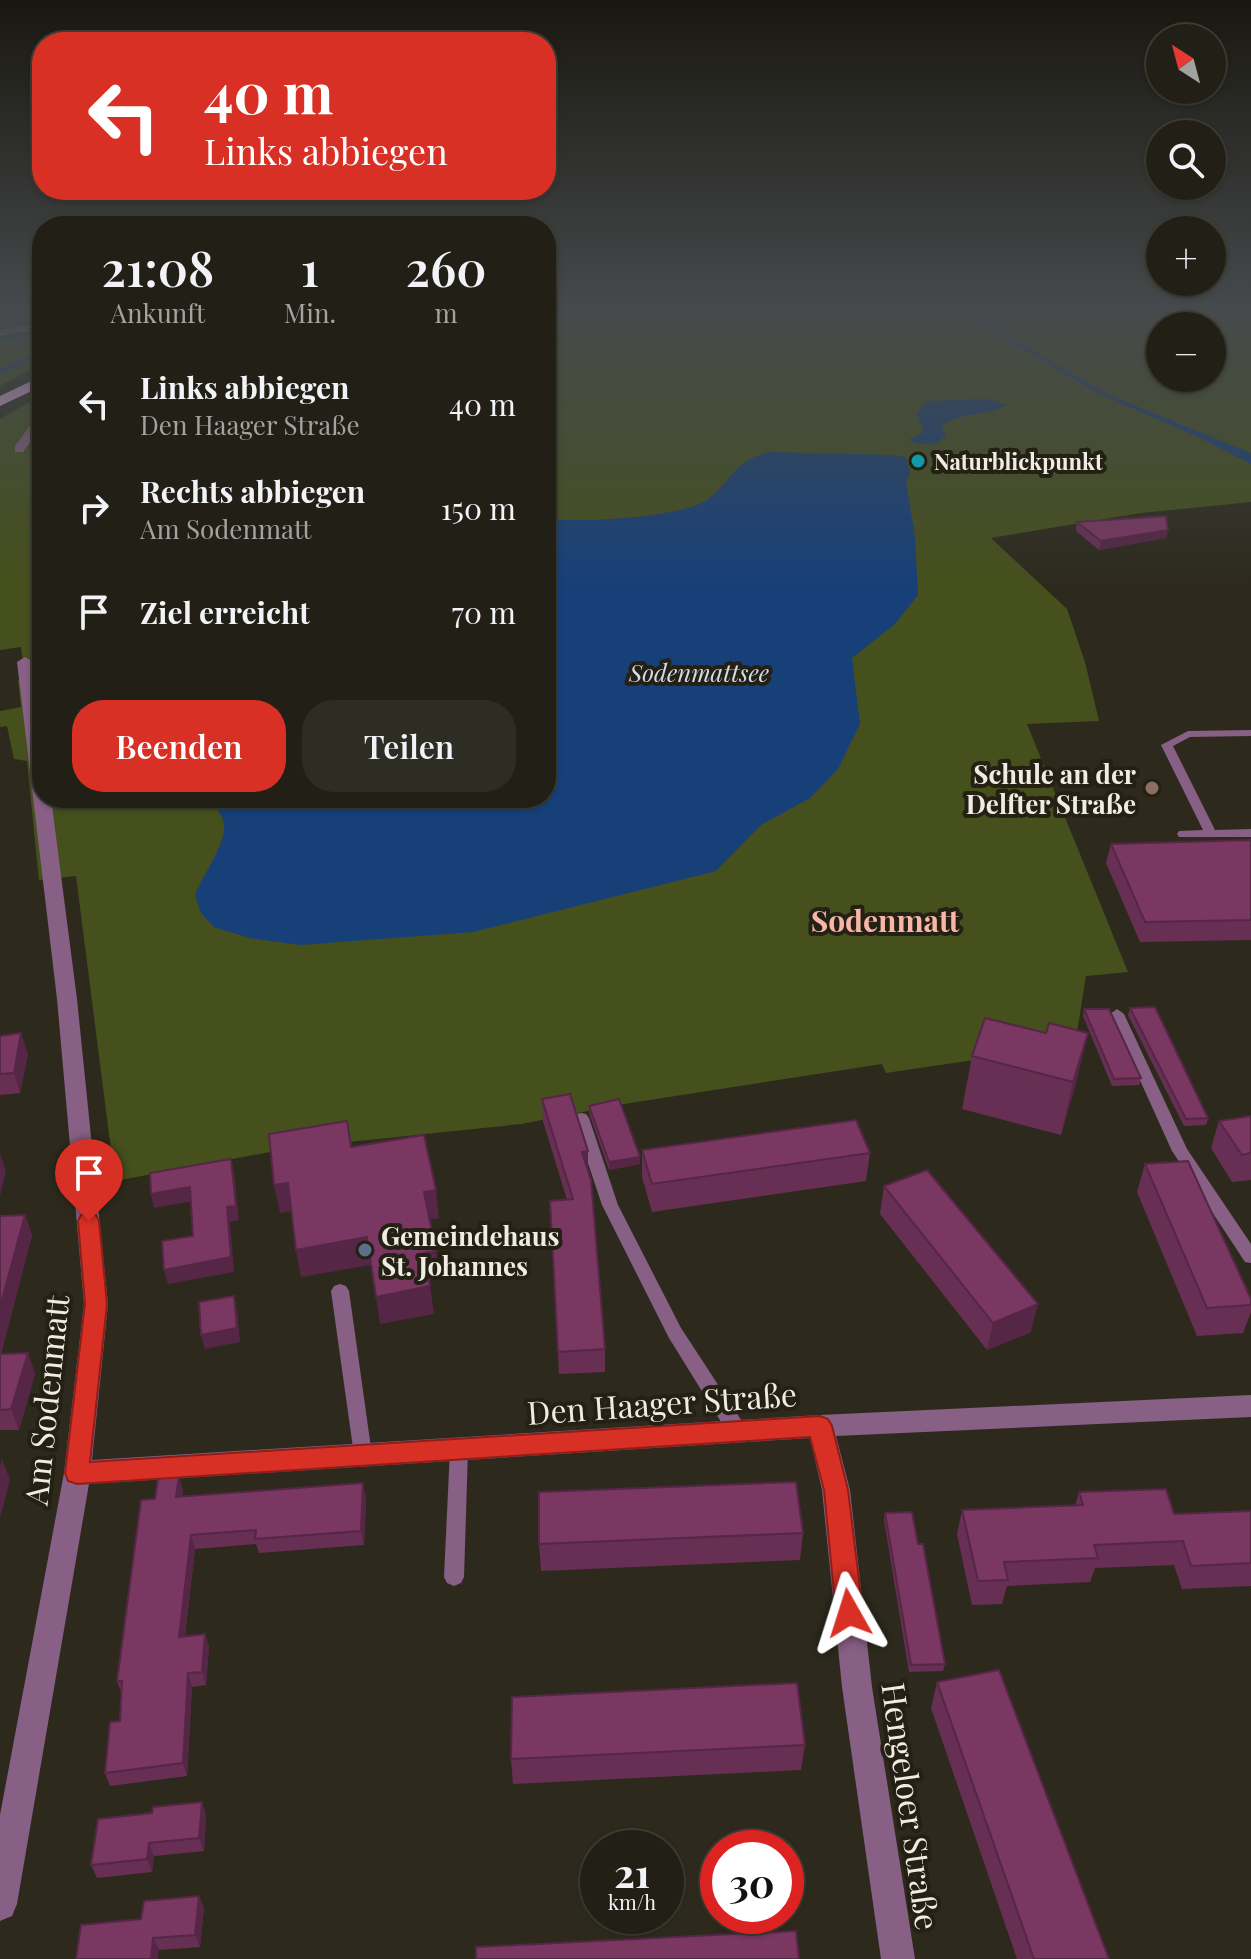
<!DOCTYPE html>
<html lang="de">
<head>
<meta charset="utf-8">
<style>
	body { margin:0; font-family:"Playfair Display",serif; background:#2e2d23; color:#f1f3f6; height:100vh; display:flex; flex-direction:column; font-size:30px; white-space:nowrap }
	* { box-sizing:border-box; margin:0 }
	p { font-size:26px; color:#a2a3a1 }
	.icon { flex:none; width:44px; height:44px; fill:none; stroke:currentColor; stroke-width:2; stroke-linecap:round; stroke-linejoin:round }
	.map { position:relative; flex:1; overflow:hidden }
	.side { position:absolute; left:32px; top:216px; width:524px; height:592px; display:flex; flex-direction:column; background:#222016; border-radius:32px; box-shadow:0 2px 6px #0004,0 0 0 2px #3f3e35 }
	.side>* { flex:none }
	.banner { position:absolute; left:32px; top:32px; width:524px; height:168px; border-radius:32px; box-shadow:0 2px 6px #0004,0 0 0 2px #3f3e35; background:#d93025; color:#fff; overflow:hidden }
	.needle { width:52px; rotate:324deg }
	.controls { position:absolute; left:1146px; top:24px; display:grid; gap:16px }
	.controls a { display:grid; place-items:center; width:80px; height:80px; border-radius:50%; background:#222016; box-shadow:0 2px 6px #0004,0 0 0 2px #3f3e35; font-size:40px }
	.speed { position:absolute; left:580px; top:1830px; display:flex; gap:16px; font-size:40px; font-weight:700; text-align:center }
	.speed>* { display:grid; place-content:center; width:104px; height:104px; border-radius:50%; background:#222016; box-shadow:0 2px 6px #0004,0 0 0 2px #3f3e35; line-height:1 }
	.speed small { font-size:20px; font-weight:400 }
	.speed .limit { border:12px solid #d22; background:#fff; color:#111 }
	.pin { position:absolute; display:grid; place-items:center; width:68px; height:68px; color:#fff; margin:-82px -34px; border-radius:50% 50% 50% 0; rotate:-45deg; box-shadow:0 0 8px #0007 }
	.pin .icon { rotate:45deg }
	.me { position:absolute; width:88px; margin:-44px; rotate:354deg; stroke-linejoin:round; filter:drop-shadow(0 0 6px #0008) }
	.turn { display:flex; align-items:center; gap:28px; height:168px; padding:0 40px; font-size:36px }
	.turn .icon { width:104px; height:104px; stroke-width:2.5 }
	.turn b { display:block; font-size:56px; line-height:68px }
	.eta { display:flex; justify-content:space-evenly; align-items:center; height:136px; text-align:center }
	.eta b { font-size:48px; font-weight:600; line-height:56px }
	.primary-button { display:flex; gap:16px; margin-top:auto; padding:16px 40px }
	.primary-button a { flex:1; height:92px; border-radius:32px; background:#d93025; color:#fff; font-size:32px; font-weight:600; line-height:92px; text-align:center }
	.primary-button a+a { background:#2e2d23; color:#f1f3f6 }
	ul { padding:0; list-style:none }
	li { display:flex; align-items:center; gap:24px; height:104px; padding:0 40px }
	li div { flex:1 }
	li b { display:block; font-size:30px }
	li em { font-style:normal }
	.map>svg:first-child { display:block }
	.green { fill:#45501d; fill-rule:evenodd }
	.water { fill:#174079 }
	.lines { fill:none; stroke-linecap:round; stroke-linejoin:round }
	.stream { stroke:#174079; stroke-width:4 }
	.lane { fill:#885f85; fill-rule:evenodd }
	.street { fill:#885f85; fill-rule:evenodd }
	.highway { fill:#f5b9f1; fill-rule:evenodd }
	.wall { fill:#682f54 }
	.shaded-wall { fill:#552645 }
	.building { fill:#793762; stroke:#552645; stroke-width:2 }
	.route { fill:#d93025; stroke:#8d1f18; stroke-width:2 }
	.culture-dot { fill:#0f9aa8; stroke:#242013; stroke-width:3 }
	.education-dot { fill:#8d6e63; stroke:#242013; stroke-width:3 }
	.service-dot { fill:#5c6f8a; stroke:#242013; stroke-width:3 }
	.labels { text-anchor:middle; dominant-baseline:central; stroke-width:8; stroke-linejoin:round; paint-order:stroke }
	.far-poi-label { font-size:22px; font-weight:bold; fill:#eeece3; stroke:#242013; text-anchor:start }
	.far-water-label { font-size:24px; font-style:italic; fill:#d1ddee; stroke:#242013 }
	.poi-label { font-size:26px; font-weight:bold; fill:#eeece3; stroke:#242013; text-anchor:end }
	.quarter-label { font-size:30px; font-weight:bold; fill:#f8b6a8; stroke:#242013 }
	.near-street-label { font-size:32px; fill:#eeece3; stroke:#242013 }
</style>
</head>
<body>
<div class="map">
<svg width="1251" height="1959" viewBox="0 0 1251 1959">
	<rect width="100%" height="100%" fill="#2d2a1d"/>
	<!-- green -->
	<g class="green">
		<path d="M546 310H1251V502L1141 513 991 538 1067 609 1085 662 1099 721 1027 724 1128 972 1086 976 1075 1045 886 1073 882 1064 624 1104 521 1124 291 1148 115 1181 76 876 39 880 27 761 14 759 7 726 0 727V711L21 707 18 680 25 678 21 647 0 650V419L42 395V798H546ZM1160 326H1212V378H1160Z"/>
		<polygon points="42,335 42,364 0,386 0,341"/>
	</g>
	<!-- water -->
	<g class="water">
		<polygon points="956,310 965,310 1105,393 1251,453 1251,464 1200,438 1097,393"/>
		<path d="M989 399 1007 405C986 417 960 412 941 426L946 435 937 443 919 444 908 440 924 432 917 413 926 401Z"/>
		<path d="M770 452 897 455 906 458 910 473 906 482 915 537 918 595 895 624 852 658 860 724 838 769 810 798 761 825 716 871 473 932 301 945 249 938 214 927 201 913 195 895C202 877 226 843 224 826 224 817 215 806 210 798H546V518C575 524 683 517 707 500 733 480 733 460 770 452Z"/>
	</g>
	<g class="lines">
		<!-- stream -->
		<g class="stream">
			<polyline points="0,339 42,334"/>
			<polyline points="0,372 42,353"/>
		</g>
		<!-- lane -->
		<g class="lane">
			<polygon points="1251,730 1251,736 1190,737 1173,746 1215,830 1251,829 1251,837 1179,837 1177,834 1179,831 1203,830 1161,745 1188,731"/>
			<polygon points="1117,1009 1124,1014 1187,1149 1251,1244 1251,1263 1245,1262 1172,1151 1110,1014"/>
			<polygon points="581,1113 586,1114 589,1118 618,1205 681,1328 745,1426 747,1432 745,1438 738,1440 731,1438 669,1338 602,1205 573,1118 576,1114"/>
			<polygon points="340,1284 346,1286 349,1291 372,1455 370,1461 363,1463 356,1461 354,1455 331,1291 334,1286"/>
			<polygon points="459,1441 466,1443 468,1449 464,1577 461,1583 454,1586 447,1583 444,1577 450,1449 452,1443"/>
		</g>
		<!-- street -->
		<g class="street">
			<polygon points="23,310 33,310 42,323 42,329 0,336 0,330 31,325"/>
			<polygon points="42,414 42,426 23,452 15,452 15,446 38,415"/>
			<polygon points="25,657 33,662 42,732 42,798 51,798 77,999 108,1304 92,1460 820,1415 1251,1395 1251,1417 836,1436 850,1490 872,1687 915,1959 881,1959 842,1687 822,1490 810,1438 89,1484 17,1904 12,1916 0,1921 0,1815 64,1473 84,1304 57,999 17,662"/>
		</g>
		<!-- highway -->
		<polygon class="highway" points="42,376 42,386 0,406 0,396"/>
	</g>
	<!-- wall -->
	<g class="wall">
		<polygon points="1077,522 1166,538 1099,550 1076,531"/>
		<polygon points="1251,840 1251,940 1140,942 1106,863 1111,844"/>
		<polygon points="1130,1008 1208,1118 1206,1125 1184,1126 1128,1015"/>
		<polygon points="1084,1009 1141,1078 1139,1085 1112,1086 1083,1016"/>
		<polygon points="1046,1033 1088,1033 1075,1086 1061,1135 962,1109 972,1056"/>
		<polygon points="0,1036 28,1054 20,1093 0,1095 0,1096"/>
		<polygon points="542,1099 588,1151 588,1170 605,1349 605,1372 559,1374 550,1201 567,1200 543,1121"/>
		<polygon points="589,1106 640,1164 609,1170 589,1113"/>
		<polygon points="1251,1116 1251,1180 1232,1182 1211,1148 1219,1121"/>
		<polygon points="642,1150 870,1153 866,1181 652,1212 642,1177"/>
		<polygon points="1145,1164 1251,1299 1251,1312 1243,1333 1197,1336 1137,1192"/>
		<polygon points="884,1186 1031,1332 987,1350 880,1214"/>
		<polygon points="25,1215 32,1235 1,1354 35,1373 19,1430 0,1430 0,1216"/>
		<polygon points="179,1477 183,1491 182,1496 366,1497 364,1545 259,1553 256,1544 195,1549 185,1636 205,1634 209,1647 206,1685 192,1687 187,1776 110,1786 105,1773 120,1721 122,1694 117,1681 155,1499"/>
		<polygon points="1079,1492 1174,1514 1251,1511 1251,1586 1182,1589 1174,1565 1095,1568 1090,1582 1007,1586 1002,1604 972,1605 957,1534 962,1510 1075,1506"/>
		<polygon points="885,1513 918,1544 945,1664 943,1671 909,1672 884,1520"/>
		<polygon points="803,1533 800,1560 541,1571 539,1544"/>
		<polygon points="937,1682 1109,1959 1017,1959 931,1708"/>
		<polygon points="805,1745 801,1770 513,1784 511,1759"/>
		<polygon points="206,1815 204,1851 154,1856 152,1872 97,1878 91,1865"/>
		<polygon points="199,1896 204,1908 200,1947 159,1950 141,1919"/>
	</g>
	<!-- shaded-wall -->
	<g class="shaded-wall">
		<polygon points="13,315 15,324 0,326 0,317"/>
		<polygon points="1168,530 1166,538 1099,550 1101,541"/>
		<polygon points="21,1033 28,1054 20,1093 14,1073"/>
		<polygon points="1088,1033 1075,1086 1061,1135 1073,1082"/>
		<polygon points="588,1151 588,1173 582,1152"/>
		<polygon points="0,1154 6,1171 0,1196"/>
		<polygon points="640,1157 640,1164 609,1170 609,1162"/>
		<polygon points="231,1159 234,1173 239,1220 230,1222 234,1272 168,1284 164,1270 227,1207"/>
		<polygon points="288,1183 293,1211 280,1213 274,1185"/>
		<polygon points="190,1187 194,1201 154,1208 151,1194"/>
		<polygon points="436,1190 439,1218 427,1220 424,1192"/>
		<polygon points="25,1215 32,1235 0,1356 0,1307"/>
		<polygon points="367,1237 371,1265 301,1277 296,1250"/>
		<polygon points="436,1251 439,1279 427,1281 424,1253"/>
		<polygon points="430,1286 434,1314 380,1324 376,1297"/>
		<polygon points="234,1296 237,1310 240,1342 205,1349 201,1335"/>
		<polygon points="1038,1304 1031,1332 987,1350 993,1323"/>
		<polygon points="28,1353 35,1373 19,1430 11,1409"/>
		<polygon points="2,1459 10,1480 0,1518 0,1466"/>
		<polygon points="179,1477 183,1491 181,1511 176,1497"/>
		<polygon points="363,1483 366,1497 364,1545 361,1531"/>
		<polygon points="191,1535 195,1549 183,1650 179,1637"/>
		<polygon points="205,1634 209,1647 206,1685 202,1672"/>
		<polygon points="188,1673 192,1687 187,1776 183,1763"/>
		<polygon points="202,1802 206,1815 204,1851 199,1838"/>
		<polygon points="149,1843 154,1856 152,1872 147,1859"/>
		<polygon points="199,1896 204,1908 200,1947 195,1935"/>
		<polygon points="153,1938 159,1950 158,1959 151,1959"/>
	</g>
	<!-- building -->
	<g class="building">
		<polygon points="0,310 11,310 13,315 0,317"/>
		<polygon points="1166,516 1168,530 1101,541 1077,522"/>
		<polygon points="1251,840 1251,920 1145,922 1111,844"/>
		<polygon points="1155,1007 1208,1118 1186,1119 1130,1008"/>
		<polygon points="1084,1009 1109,1009 1141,1078 1114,1079"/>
		<polygon points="985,1018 1046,1033 1049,1023 1088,1033 1073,1082 972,1056"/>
		<polygon points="21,1033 14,1073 0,1074 0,1036"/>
		<polygon points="570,1094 588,1151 582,1152 591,1180 605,1349 558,1352 550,1201 573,1199 542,1099"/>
		<polygon points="619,1099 640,1157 609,1162 589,1106"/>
		<polygon points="1251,1116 1251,1153 1242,1155 1219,1121"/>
		<polygon points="856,1120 870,1153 652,1184 642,1150"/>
		<polygon points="347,1121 351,1147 424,1135 436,1190 424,1192 436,1251 424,1253 430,1286 376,1297 367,1237 296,1250 288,1183 274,1185 269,1134"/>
		<polygon points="231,1159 236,1206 227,1207 231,1257 164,1270 162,1241 193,1236 190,1187 151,1194 150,1173"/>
		<polygon points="1188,1161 1251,1299 1251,1305 1207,1308 1145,1164"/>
		<polygon points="927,1170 1038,1304 993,1323 884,1186"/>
		<polygon points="25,1215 0,1307 0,1216"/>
		<polygon points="234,1296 237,1328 201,1335 199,1302"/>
		<polygon points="28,1353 11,1409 0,1410 0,1354"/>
		<polygon points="179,1477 176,1497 363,1483 361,1531 255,1539 256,1530 191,1535 179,1637 205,1634 202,1672 188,1673 183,1763 105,1773 110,1722 120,1721 122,1681 117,1681 141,1500 155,1499 158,1478"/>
		<polygon points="796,1482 803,1533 539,1544 539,1492"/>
		<polygon points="1166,1489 1174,1514 1251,1511 1251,1563 1191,1566 1183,1541 1094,1545 1098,1558 1004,1562 1008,1580 978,1581 962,1510 1083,1505 1079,1492"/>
		<polygon points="912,1512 918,1544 923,1544 945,1664 911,1665 885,1513"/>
		<polygon points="999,1670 1109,1959 1034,1959 937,1682"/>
		<polygon points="797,1683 805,1745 511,1759 512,1697"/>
		<polygon points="202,1802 199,1838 149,1843 147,1859 91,1865 98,1819 152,1813 153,1807"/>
		<polygon points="199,1896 195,1935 153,1938 151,1959 76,1959 81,1925 141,1919 144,1901"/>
		<polygon points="796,1931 799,1959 476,1959 476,1947"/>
	</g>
	<!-- sky -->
	<linearGradient id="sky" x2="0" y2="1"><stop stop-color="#191710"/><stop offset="0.53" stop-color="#464a4c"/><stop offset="1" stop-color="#464a4c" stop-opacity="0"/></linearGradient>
	<rect width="1251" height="584" fill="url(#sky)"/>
	<!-- route -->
	<polygon class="route" points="89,1213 96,1215 99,1221 107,1304 90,1462 820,1416 828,1419 832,1426 848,1490 863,1613 859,1622 849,1625 840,1622 836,1613 824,1490 810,1437 77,1484 68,1481 65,1473 85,1304 78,1221 81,1215"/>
	<!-- markers -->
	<circle class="culture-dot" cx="918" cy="461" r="8"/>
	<circle class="education-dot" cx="1152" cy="788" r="8"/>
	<circle class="service-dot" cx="365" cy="1250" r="8"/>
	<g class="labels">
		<!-- far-poi labels -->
		<g class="far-poi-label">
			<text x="934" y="461">Naturblickpunkt</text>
		</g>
		<!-- far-water labels -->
		<g class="far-water-label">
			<text x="699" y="672">Sodenmattsee</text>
		</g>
		<!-- poi labels -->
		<g class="poi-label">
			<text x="1136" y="773">Schule an der<tspan x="1136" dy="30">Delfter Straße</tspan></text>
			<text x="381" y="1235" text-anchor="start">Gemeindehaus<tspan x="381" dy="30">St. Johannes</tspan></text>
		</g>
		<!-- quarter labels -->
		<g class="quarter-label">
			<text x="885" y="920">Sodenmatt</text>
		</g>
		<!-- near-street labels -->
		<g class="near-street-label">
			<text transform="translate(45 1400) rotate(-84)">Am Sodenmatt</text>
			<text transform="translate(662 1402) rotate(-4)">Den Haager Straße</text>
			<text transform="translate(912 1806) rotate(82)">Hengeloer Straße</text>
		</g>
	</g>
</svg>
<div class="controls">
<a><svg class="needle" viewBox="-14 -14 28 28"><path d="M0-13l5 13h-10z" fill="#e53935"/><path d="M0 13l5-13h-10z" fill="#a2a3a1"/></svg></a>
<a><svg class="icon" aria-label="search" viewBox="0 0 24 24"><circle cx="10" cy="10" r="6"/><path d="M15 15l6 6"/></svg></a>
<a>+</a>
<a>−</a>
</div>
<div class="speed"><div>21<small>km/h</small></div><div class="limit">30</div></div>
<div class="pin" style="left:89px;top:1221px;background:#d93025"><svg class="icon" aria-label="arrive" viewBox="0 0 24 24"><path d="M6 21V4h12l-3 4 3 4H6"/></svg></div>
<svg class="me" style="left:849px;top:1613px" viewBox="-20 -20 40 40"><path d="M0-17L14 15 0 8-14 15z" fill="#d93025" stroke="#fff" stroke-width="4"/></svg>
<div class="banner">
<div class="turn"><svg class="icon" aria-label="left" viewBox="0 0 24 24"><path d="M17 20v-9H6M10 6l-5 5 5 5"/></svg><div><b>40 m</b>Links abbiegen</div></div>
</div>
<section class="side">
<div class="eta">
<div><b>21:08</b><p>Ankunft</p></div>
<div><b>1</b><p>Min.</p></div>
<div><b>260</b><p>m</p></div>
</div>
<ul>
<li><svg class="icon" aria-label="left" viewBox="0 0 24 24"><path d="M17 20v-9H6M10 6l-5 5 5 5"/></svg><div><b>Links abbiegen</b><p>Den Haager Straße</p></div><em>40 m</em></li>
<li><svg class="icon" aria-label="right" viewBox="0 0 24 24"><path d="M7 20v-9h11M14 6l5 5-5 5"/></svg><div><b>Rechts abbiegen</b><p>Am Sodenmatt</p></div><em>150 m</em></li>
<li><svg class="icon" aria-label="arrive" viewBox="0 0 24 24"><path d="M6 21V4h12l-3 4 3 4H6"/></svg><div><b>Ziel erreicht</b></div><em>70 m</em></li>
</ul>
<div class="primary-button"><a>Beenden</a><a>Teilen</a></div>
</section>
</div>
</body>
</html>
